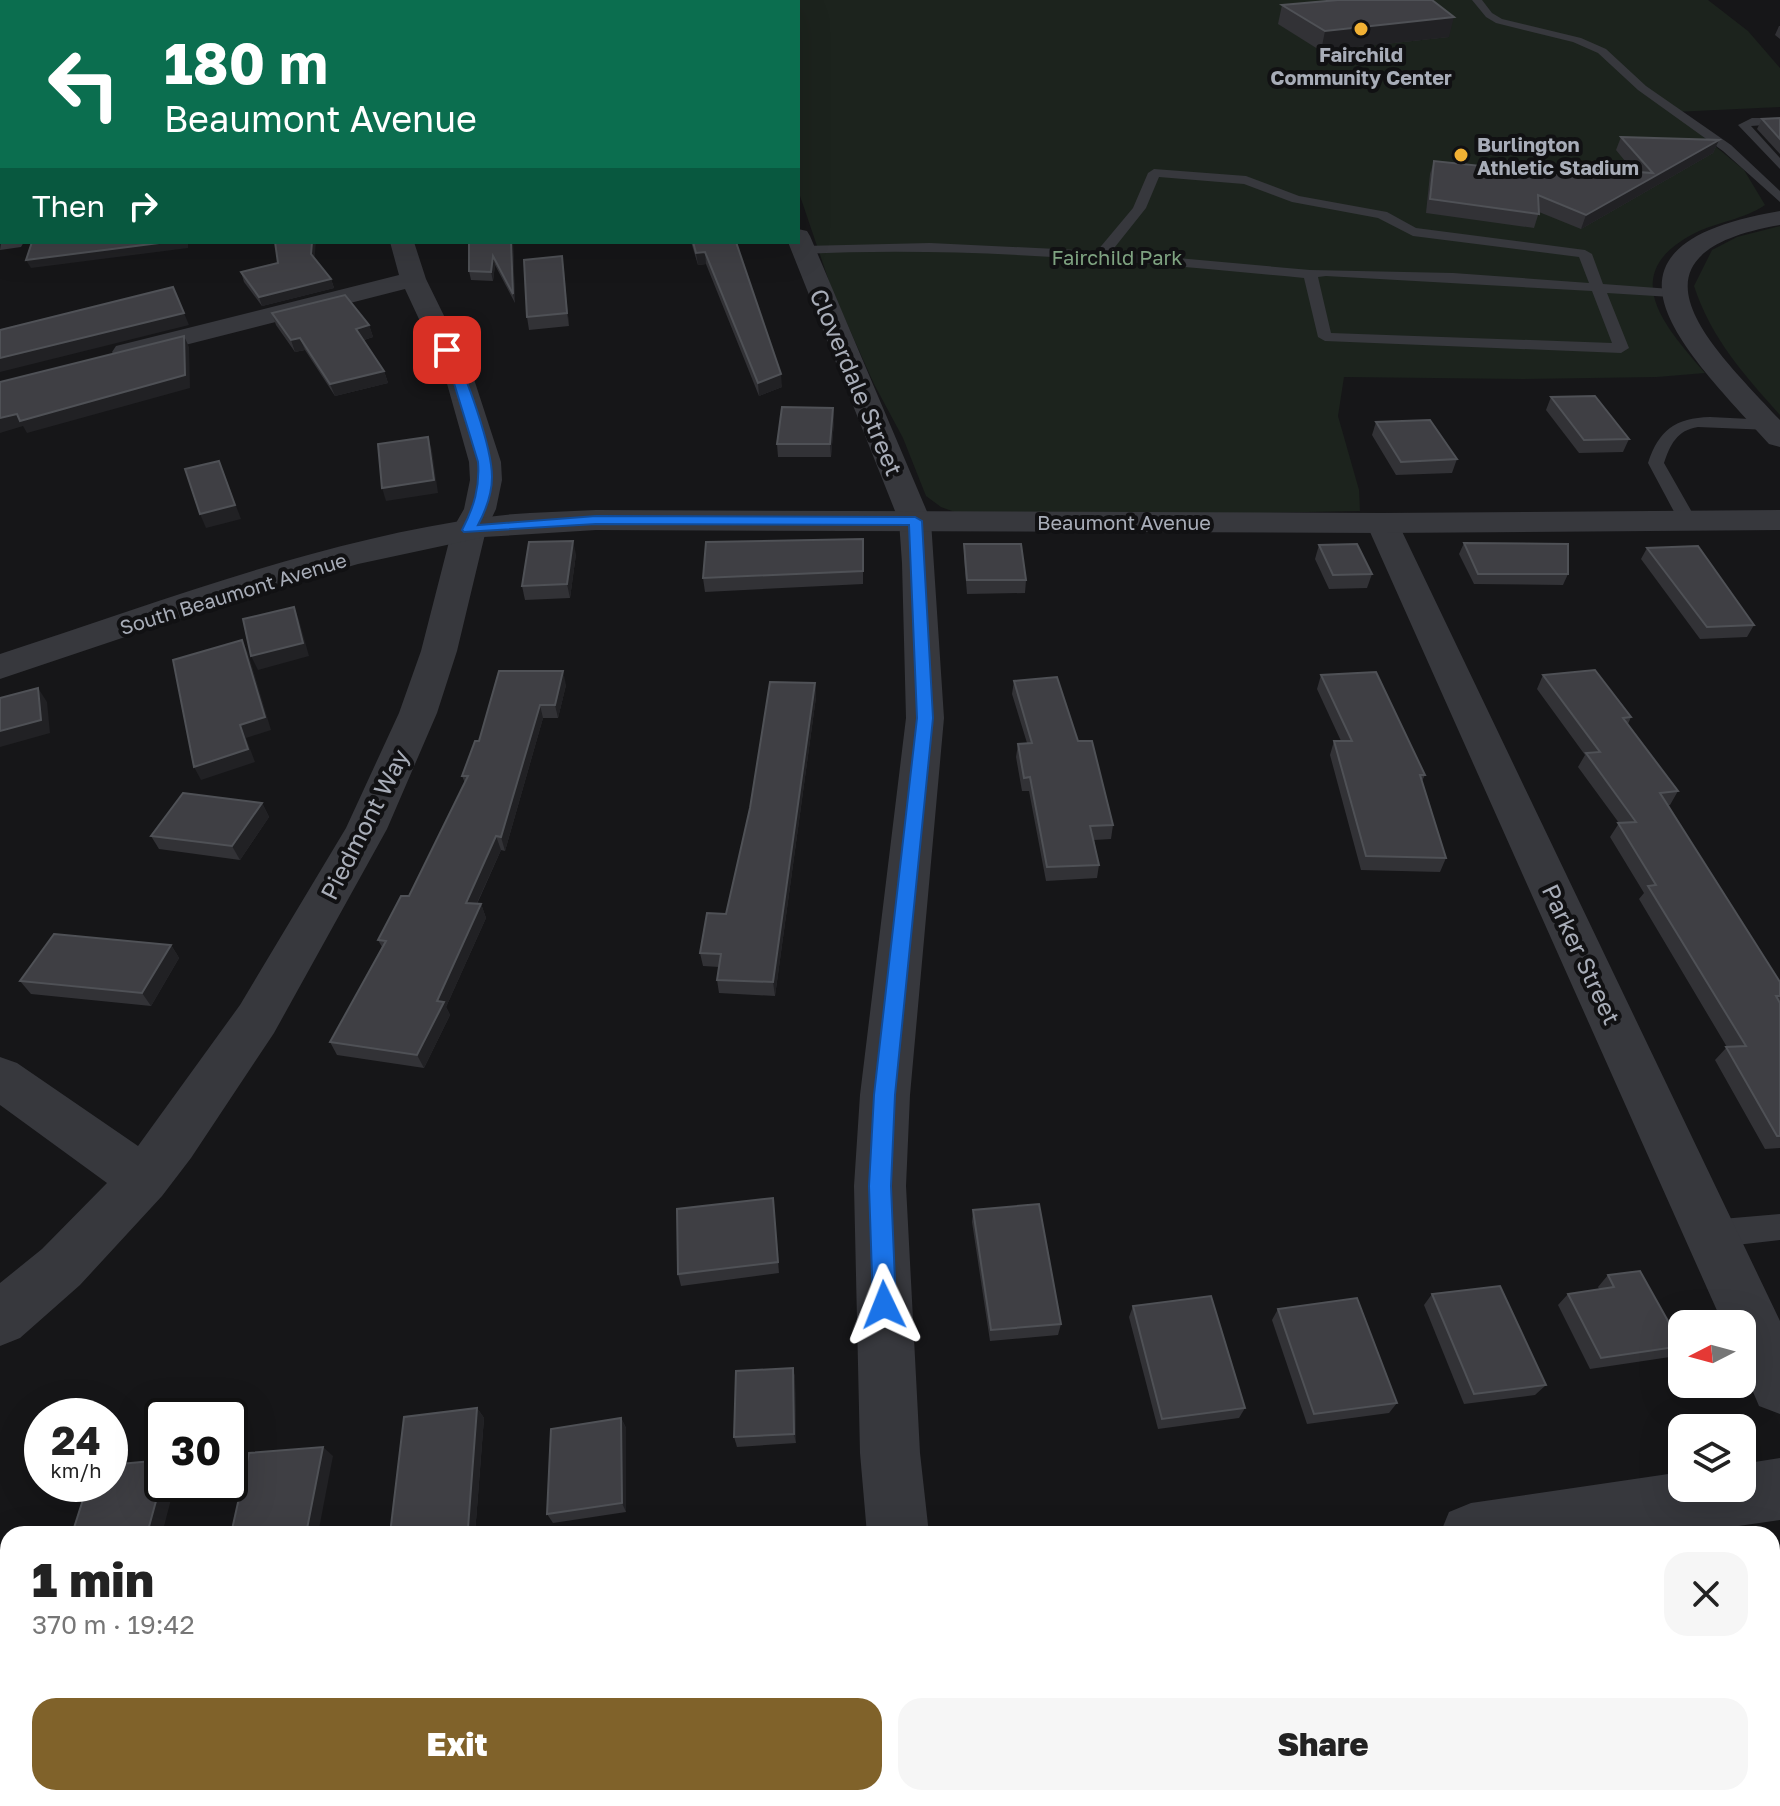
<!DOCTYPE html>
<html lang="en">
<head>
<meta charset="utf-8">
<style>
	body { margin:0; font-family:"Golos Text",sans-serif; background:#f6f6f6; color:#222; height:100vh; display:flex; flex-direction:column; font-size:30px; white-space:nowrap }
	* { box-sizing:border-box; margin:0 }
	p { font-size:26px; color:#767676 }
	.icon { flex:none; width:44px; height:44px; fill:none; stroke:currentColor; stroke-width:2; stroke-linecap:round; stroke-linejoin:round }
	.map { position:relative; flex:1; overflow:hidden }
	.side { position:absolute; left:0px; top:1526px; width:1780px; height:280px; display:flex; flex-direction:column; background:#fff; border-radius:24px 24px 0 0; box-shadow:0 8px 32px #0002 }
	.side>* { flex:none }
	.hud { position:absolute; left:0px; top:0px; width:800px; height:244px; box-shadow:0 8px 32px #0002; background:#0b6e4f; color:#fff; overflow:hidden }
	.needle { width:52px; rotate:264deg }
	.fabs { position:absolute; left:1668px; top:1310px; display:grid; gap:16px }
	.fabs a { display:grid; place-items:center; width:88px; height:88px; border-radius:16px; background:#fff; box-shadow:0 8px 32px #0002; font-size:40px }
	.speed { position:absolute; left:24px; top:1398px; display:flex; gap:16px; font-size:40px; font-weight:700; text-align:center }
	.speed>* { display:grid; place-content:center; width:104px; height:104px; border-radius:50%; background:#fff; box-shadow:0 8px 32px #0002; line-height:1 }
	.speed small { font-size:20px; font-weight:400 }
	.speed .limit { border:4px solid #111; border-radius:12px; background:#fff; color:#111 }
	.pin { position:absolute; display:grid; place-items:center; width:68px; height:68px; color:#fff; margin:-34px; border-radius:16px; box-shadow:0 4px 12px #0006 }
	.me { position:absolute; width:88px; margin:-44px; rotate:358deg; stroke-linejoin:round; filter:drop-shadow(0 0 6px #0008) }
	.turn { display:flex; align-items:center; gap:28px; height:168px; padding:0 32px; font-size:36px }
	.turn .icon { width:104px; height:104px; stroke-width:2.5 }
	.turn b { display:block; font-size:56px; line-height:68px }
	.then { display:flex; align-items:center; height:76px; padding:0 32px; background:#0003; gap:16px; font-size:30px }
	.round { display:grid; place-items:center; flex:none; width:84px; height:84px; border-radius:24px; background:#f6f6f6 }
	.summary { display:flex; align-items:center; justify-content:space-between; height:136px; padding:0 32px }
	h1 { font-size:48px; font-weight:800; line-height:60px }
	.action { display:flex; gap:16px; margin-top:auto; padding:16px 32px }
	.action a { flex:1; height:92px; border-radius:24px; background:#80622a; color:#fff; font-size:32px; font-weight:800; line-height:92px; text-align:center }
	.action a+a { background:#f6f6f6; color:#222 }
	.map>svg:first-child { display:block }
	.green { fill:#1c231d }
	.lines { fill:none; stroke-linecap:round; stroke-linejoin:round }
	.stream { fill:#2c353c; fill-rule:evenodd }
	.service { fill:#37383d; fill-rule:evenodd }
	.minor { fill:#37383d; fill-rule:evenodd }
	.tertiary { fill:#37383d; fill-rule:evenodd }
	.wall { fill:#323236 }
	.shaded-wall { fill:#212124 }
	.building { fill:#3f3f44; stroke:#4f5156; stroke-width:2 }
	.route { fill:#1a73e8; stroke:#114b97; stroke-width:2 }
	.poi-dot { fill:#f2b134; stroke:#111113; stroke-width:3 }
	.labels { text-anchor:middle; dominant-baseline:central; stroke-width:8; stroke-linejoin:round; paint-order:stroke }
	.far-poi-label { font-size:20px; font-weight:bold; fill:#a8adb8; stroke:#111113 }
	.far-park-label { font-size:20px; fill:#7fa381; stroke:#111113 }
	.far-street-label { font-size:20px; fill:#a8adb8; stroke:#111113 }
	.street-label { font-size:24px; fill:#a8adb8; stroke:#111113 }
</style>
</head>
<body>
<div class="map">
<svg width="1780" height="1806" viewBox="0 0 1780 1806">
	<rect width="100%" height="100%" fill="#161618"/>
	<!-- green -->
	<g class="green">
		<path d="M616 0H1708L1748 31 1780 68V107L1674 112 1744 170 1765 205C1745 219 1717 222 1695 233 1615 274 1666 327 1705 373L1657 377 1521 379 1344 377 1338 416 1359 490 1360 511 1102 516 963 515 941 507 926 496 903 438 874 384 832 290 798 190V2Z"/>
		<path d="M1780 226V415C1744 375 1711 338 1694 286L1712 250 1737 237Z"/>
	</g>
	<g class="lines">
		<!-- stream -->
		<rect class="stream" x="0" y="109" width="2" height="4"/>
		<!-- service -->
		<g class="service">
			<polygon points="1472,0 1482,0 1492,13 1502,19 1581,38 1606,49 1646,86 1731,145 1780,191 1780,202 1723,151 1638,90 1598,53 1573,42 1496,23 1486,17"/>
			<polygon points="1752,118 1780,118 1780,124 1751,126 1780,158 1780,169 1738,125"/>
			<path d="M1154 169 1246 176 1299 196 1387 212 1416 228 1585 250 1592 254 1603 284 1671 289 1678 293 1671 297 1607 293 1629 348 1621 353 1325 341 1318 337 1304 278C1137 262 971 246 803 254L796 250 803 246 930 243 1097 251 1133 208 1148 173ZM1159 177 1244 184 1292 202 1378 218 1413 236 1579 257 1589 283 1453 273 1310 270 1111 252 1146 208ZM1326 276 1592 291 1612 343 1331 333 1318 277Z"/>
			<path d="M1710 417 1770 420 1778 425 1770 430 1698 427C1677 430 1670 445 1664 463L1697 521 1688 526 1679 521 1648 463C1659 430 1675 418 1710 417Z"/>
			<polygon points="1780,1214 1780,1240 1710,1248 1700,1244 1695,1234 1700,1224 1710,1220"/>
		</g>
		<!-- minor -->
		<g class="minor">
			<rect x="411" y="0" width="18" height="2"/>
			<polygon points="2,75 2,88 0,89 0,76"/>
			<polygon points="798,229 807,231 810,236 931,521 944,718 910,1095 906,1186 920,1453 929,1534 867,1534 860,1453 854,1186 860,1095 906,718 902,563 899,521 788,242 798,242"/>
			<polygon points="2,235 2,242 24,242 21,247 0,250"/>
			<polygon points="390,242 414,242 426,279 472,373 501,462 502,480 496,509 486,530 457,651 437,713 387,829 274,1033 191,1158 162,1196 80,1285 20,1338 0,1346 0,1283 42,1249 107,1183 0,1105 0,1057 17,1063 138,1146 240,1005 346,828 399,713 421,651 452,530 464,509 470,480 469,462 444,373 405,289 126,360 116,358 112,352 116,346 399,275"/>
			<polygon points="1382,513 1394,516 1398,523 1780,1321 1780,1414 1759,1406 1742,1366 1742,1324 1723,1324 1366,523 1370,516"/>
			<polygon points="1780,1458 1780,1520 1683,1534 1440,1534 1449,1512 1471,1503 1682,1472 1682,1488 1742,1488 1742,1464"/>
			<polygon points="8,1704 8,1772 0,1773 0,1705"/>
			<polygon points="906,1798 976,1798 977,1806 907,1806"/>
		</g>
		<!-- tertiary -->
		<g class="tertiary">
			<path d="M1780 211V225C1611 254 1713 348 1780 420V447L1769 444C1686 351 1571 246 1780 211Z"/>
			<path d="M596 510 1382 513 1780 510V530L1382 533 596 530 484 537 358 564 244 597 0 679V654C159 602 320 540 487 517 523 512 559 512 596 510Z"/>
		</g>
	</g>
	<!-- wall -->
	<g class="wall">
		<polygon points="1282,5 1449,37 1321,51 1278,24"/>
		<polygon points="1779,26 1780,26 1780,39 1775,35"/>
		<polygon points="1780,118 1780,154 1757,129 1762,119"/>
		<polygon points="1621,137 1719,140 1713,153 1581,229 1539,212 1534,228 1426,213 1430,174 1434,161 1562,174 1564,167 1634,172 1616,150"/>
		<polygon points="469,242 513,242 515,303 495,265 493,281 471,280 469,271"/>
		<polygon points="691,242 736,242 782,387 759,396 706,264 698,265"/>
		<polygon points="562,256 569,326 529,330 527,317"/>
		<polygon points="314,258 331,279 334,288 262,306 244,282 241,272 278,263"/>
		<polygon points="272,313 369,325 373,337 364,340 384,371 388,383 335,396 305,350 295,352 276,325"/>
		<polygon points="1551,397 1629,439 1623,452 1579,453 1546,410"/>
		<polygon points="833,408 834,421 831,457 778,457 777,444"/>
		<polygon points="1376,422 1457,459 1452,473 1396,475 1372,435"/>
		<polygon points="863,539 863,584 705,592 703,578"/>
		<polygon points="1464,543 1568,574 1563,585 1474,584 1459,554"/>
		<polygon points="964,544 1026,580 1025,593 967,594 964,558"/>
		<polygon points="1319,545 1372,574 1367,588 1329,589 1315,559"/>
		<polygon points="1647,548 1754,625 1747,637 1700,639 1641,559"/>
		<polygon points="576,554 570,598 525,600 522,586"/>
		<polygon points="1321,675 1425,775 1422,781 1446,858 1440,872 1361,870 1330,755 1334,741 1341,741 1317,689"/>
		<polygon points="1543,675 1631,717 1628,724 1678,791 1670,805 1667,805 1780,982 1780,1148 1765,1149 1715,1060 1727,1047 1639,899 1644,893 1610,837 1619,823 1578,767 1585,755 1537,689"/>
		<polygon points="1014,681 1078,741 1113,825 1111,839 1094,840 1099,865 1097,878 1046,881 1029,791 1022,791 1016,757 1018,744 1027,743 1012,694"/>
		<polygon points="815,683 816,697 775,996 719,993 717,980 719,967 703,966 700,953 726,914"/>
		<polygon points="566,685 558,718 543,718 505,851 501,850 477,904 481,904 486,918 446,1007 450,1015 424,1068 337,1055 330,1042 382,947 378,940 409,896 465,783 462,776 479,741"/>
		<polygon points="262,803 269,817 240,860 159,849 151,836"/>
		<polygon points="171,945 179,958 151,1006 31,994 20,981"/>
		<polygon points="773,1198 779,1273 681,1286 678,1274"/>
		<polygon points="973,1210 1061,1324 1058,1335 990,1341 972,1222"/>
		<polygon points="1608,1275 1682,1346 1670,1357 1590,1369 1558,1305 1568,1294 1599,1289 1598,1287"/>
		<polygon points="1432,1294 1546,1385 1535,1395 1464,1404 1424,1305"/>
		<polygon points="1133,1306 1245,1408 1239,1418 1158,1429 1129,1317"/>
		<polygon points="1278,1309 1397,1403 1389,1413 1307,1424 1272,1320"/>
		<polygon points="793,1368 795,1378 796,1443 737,1447 734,1437"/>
		<polygon points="477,1408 484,1418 475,1534 390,1534"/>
		<polygon points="621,1418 626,1428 626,1512 553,1523 547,1514"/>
		<polygon points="1780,1661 1780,1793 1772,1774 1772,1662"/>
		<polygon points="1044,1798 1140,1798 1141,1806 1045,1806"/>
		<polygon points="1241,1798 1333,1798 1335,1806 1243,1806"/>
		<polygon points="1417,1798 1516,1798 1519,1806 1419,1806"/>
		<polygon points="1605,1798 1680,1798 1607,1806"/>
	</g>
	<!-- shaded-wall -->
	<g class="shaded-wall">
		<polygon points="1454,17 1449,37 1321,51 1325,31"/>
		<polygon points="1719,140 1713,153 1581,229 1586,215"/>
		<polygon points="167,242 188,242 188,248 31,268 26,260"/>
		<polygon points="312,242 316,242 314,263 311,254"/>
		<polygon points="511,242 513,242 515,303 513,294"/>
		<polygon points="705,252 706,264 698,265 696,253"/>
		<polygon points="493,256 495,265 493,281 491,272"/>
		<polygon points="562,256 564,269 569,326 567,313"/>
		<polygon points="331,279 334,288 262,306 259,297"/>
		<polygon points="184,313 189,325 0,372 0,358"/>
		<polygon points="369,325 373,337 360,341 356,329"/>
		<polygon points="184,336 189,347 190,388 27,433 23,426 0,433 0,418"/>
		<polygon points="300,338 305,350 295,352 291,340"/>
		<polygon points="384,371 388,383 335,396 330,384"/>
		<polygon points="781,374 782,387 759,396 758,383"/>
		<polygon points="833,408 834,421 831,457 830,444"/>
		<polygon points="428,437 432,450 438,493 386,501 382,488"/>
		<polygon points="219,461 241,519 206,528 200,514"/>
		<polygon points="573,541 576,554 570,598 567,584"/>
		<polygon points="294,607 299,620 309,656 258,670 251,656"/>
		<polygon points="242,640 248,653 271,730 246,738 255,762 201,780 194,767 240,725"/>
		<polygon points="563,671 566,685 558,718 555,705"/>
		<polygon points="815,683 816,697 775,996 773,982"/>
		<polygon points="38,688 47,702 50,733 0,747 0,731"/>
		<polygon points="540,705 543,718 505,851 501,837"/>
		<polygon points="262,803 269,817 240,860 232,846"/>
		<polygon points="496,836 501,850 471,916 466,903"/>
		<polygon points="481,904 486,918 446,1007 450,1015 424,1068 417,1055 437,1001"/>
		<polygon points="171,945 179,958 151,1006 142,993"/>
		<polygon points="793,1368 795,1378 796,1443 794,1434"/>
		<polygon points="477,1408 484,1418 475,1534 473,1534 468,1528"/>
		<polygon points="621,1418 626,1428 626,1512 622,1503"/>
		<polygon points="323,1447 333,1456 318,1534 306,1534"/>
		<polygon points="162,1479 162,1484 175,1484 162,1534 147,1534"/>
		<polygon points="624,1798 629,1801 629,1806 624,1806"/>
	</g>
	<!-- building -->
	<g class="building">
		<polygon points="311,0 367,0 366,2 310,2"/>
		<rect x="473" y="0" width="98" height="2"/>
		<polygon points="1338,0 1432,0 1454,17 1325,31 1282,5"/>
		<polygon points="1780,118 1780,139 1762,119"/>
		<polygon points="2,121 2,211 0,211 0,123"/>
		<polygon points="1621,137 1719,140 1586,215 1538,195 1539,214 1430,199 1434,161 1566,175 1564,167 1653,173"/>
		<polygon points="32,242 167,242 26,260"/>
		<polygon points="275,242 312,242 311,254 331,279 259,297 241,272 278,263"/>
		<polygon points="469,242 511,242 513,294 493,256 491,272 469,271"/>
		<polygon points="693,242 736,242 781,374 758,383 705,252 696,253"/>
		<polygon points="562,256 567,313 527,317 524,260"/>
		<polygon points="173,287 184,313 0,358 0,330"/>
		<polygon points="345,295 369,325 356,329 384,371 330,384 300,338 291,340 272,313"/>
		<polygon points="184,336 185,375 20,421 17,414 0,418 0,382"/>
		<polygon points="1595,396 1629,439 1584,440 1551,397"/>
		<polygon points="782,407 833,408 830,444 777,444"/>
		<polygon points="1430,420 1457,459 1401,462 1376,422"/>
		<polygon points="428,437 434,480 382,488 378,444"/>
		<polygon points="219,461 235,505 200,514 185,469"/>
		<polygon points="863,539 863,571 703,578 706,542"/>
		<polygon points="573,541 567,584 522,586 529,542"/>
		<polygon points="1464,543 1568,544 1568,574 1478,574"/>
		<polygon points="964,544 1021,544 1026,580 967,580"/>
		<polygon points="1357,544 1372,574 1333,575 1319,545"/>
		<polygon points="1698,546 1754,625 1707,627 1647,548"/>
		<polygon points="294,607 303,643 251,656 243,619"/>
		<polygon points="242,640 265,717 240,725 248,749 194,767 173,660"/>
		<polygon points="1595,670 1631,717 1623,718 1678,791 1660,793 1780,982 1780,996 1776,996 1780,1003 1780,1136 1777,1136 1726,1047 1746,1046 1648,886 1656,885 1618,823 1636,822 1586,753 1600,752 1543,675"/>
		<polygon points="499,671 563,671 555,705 540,705 501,837 496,836 466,903 481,904 437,1001 444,1002 417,1055 330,1042 386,941 378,940 401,896 409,896 468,776 462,776 475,741 479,741"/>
		<polygon points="1376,672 1425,775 1420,775 1446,858 1366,856 1334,741 1352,741 1321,675"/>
		<polygon points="1057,677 1078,741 1092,741 1113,825 1090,826 1099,865 1047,867 1030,777 1024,778 1018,744 1032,743 1014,681"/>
		<polygon points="770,682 815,683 773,982 717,980 721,954 700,953 707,913 726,914 750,808"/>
		<polygon points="38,688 41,720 0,731 0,698"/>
		<polygon points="183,793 262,803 232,846 151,836"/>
		<polygon points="54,934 171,945 142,993 20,981"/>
		<polygon points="773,1198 778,1262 678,1274 677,1209"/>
		<polygon points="1039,1204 1061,1324 991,1330 973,1210"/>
		<polygon points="1640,1271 1682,1346 1601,1358 1568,1294 1614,1287 1608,1275"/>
		<polygon points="1500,1286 1546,1385 1474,1394 1432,1294"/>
		<polygon points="1211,1296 1245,1408 1162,1419 1133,1306"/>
		<polygon points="1357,1298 1397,1403 1314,1414 1278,1309"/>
		<polygon points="793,1368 794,1434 734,1437 736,1371"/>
		<polygon points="477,1408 468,1528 428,1534 390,1534 404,1417"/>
		<polygon points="621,1418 622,1503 547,1514 551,1429"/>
		<polygon points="323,1447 306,1534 231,1534 249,1453"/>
		<polygon points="162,1460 162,1479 147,1534 72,1534 88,1484 110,1484 110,1465"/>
		<polygon points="1780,1661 1780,1750 1772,1732 1772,1662"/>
		<polygon points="615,1798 624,1798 624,1806 566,1806"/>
		<polygon points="1048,1798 1140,1798 1141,1806 1049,1806"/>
		<polygon points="1249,1798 1333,1798 1335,1806 1251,1806"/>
		<polygon points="1428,1798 1516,1798 1519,1806 1431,1806"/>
		<polygon points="1620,1798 1652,1798 1621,1801"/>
		<polygon points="811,1799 812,1806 763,1806"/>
	</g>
	<!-- route -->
	<path class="route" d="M443 347H451C466 374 492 447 492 477 492 494 486 510 478 525L596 516 915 517 922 521 933 718 895 1095 891 1186 896 1305 893 1312 884 1316 876 1312 873 1305 869 1186 874 1095 917 718 909 525 596 524 464 532 462 530C474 507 480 487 478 462Z"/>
	<!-- markers -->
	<g class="poi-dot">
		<circle cx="1361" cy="29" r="8"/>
		<circle cx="1461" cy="155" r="8"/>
	</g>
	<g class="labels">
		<!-- far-poi labels -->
		<g class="far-poi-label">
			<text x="1361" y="54">Fairchild<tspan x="1361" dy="23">Community Center</tspan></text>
			<text x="1477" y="144" text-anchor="start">Burlington<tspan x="1477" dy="23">Athletic Stadium</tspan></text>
		</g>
		<!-- far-park labels -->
		<g class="far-park-label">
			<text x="1117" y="257">Fairchild Park</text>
		</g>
		<!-- far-street labels -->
		<g class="far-street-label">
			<text x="1124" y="522">Beaumont Avenue</text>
			<text transform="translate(233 593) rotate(-17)">South Beaumont Avenue</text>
		</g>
		<!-- street labels -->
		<g class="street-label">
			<text transform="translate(857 382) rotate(67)">Cloverdale Street</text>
			<text transform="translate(364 824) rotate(-63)">Piedmont Way</text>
			<text transform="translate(1582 954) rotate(65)">Parker Street</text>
		</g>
	</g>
</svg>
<div class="fabs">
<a><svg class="needle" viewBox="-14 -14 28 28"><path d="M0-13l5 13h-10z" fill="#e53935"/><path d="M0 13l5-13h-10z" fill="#767676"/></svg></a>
<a><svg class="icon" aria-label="layers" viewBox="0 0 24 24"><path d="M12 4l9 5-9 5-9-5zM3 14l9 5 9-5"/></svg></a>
</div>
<div class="speed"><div>24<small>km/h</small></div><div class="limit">30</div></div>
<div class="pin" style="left:447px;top:350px;background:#d93025"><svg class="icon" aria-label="arrive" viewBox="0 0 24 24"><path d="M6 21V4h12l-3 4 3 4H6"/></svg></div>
<svg class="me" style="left:884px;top:1305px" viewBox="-20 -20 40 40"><path d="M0-17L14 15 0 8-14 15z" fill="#1a73e8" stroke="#fff" stroke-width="4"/></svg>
<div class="hud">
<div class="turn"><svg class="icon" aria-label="left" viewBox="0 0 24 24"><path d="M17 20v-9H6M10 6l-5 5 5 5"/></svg><div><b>180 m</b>Beaumont Avenue</div></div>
<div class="then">Then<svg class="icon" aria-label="right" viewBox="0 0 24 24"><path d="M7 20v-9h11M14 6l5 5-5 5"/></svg></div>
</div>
<section class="side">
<div class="summary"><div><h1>1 min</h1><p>370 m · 19:42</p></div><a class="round"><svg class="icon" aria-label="close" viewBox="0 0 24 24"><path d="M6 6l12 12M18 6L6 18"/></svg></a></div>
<div class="action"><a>Exit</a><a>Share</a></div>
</section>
</div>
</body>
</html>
